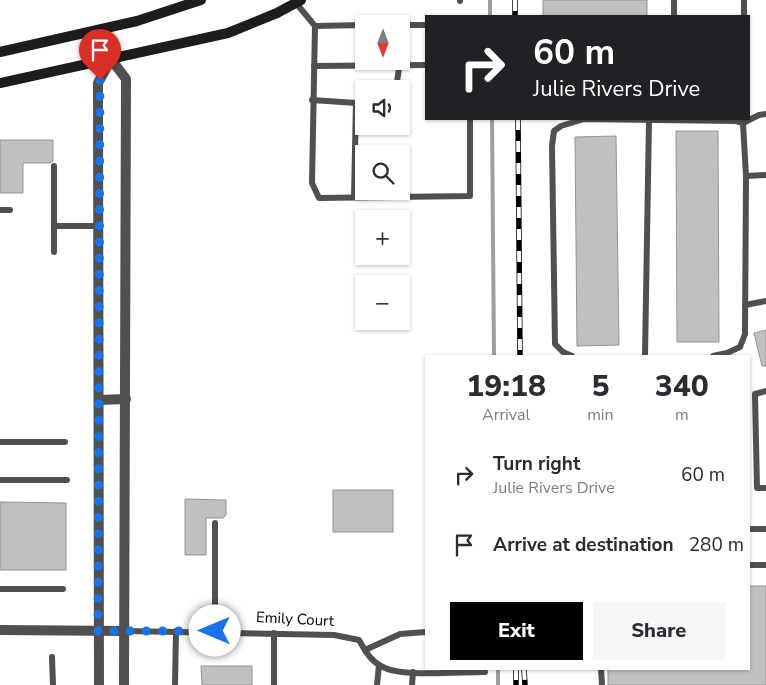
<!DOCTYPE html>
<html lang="en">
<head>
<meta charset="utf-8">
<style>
	body { margin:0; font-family:"Nunito Sans",sans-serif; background:#f7f7f7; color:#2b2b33; height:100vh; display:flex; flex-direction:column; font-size:19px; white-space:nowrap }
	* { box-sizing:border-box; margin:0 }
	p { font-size:16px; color:#7c7c81 }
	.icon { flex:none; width:28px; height:28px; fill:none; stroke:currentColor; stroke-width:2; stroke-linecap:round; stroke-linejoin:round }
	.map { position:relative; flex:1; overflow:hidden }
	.drawer { position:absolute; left:425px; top:355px; width:325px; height:315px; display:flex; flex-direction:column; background:#fff; border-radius:0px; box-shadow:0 1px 4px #0004 }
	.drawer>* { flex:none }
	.banner { position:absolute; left:425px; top:15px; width:325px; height:105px; border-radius:0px; box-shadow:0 1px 4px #0004; background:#202124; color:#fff; overflow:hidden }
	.needle { width:32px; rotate:180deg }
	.tools { position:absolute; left:355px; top:15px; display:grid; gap:10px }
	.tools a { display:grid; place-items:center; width:55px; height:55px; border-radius:0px; background:#fff; box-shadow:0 1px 4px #0004; font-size:25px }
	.pin { position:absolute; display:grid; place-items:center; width:42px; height:42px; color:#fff; margin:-51px -21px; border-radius:50% 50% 50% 0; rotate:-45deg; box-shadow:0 0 5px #0007 }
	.pin .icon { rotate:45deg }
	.me { position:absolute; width:55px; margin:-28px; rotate:270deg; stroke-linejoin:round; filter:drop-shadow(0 0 4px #0008) }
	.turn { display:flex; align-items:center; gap:18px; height:105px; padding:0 25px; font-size:22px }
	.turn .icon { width:65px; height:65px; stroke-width:2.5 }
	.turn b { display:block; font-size:35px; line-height:42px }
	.eta { display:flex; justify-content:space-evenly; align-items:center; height:85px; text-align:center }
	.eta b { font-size:30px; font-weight:800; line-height:35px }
	.cta { display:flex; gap:10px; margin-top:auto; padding:10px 25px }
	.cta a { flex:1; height:58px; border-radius:0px; background:#000; color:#fff; font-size:20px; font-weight:800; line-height:58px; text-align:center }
	.cta a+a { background:#f7f7f7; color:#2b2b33 }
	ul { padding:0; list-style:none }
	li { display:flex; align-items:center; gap:15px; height:70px; padding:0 25px }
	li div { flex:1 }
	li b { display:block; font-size:19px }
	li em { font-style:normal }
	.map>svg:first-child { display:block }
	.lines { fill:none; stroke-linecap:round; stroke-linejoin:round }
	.stream { stroke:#9e9e9e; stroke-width:4 }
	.building { fill:#c0c0c0; stroke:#949494 }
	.service { stroke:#505050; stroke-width:6 }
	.minor { stroke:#505050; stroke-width:10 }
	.tertiary { stroke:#505050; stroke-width:10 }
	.secondary { stroke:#1d1d1d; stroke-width:10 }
	.rail-casing { stroke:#000; stroke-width:5.5 }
	.rail { stroke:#fff; stroke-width:4; stroke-dasharray:11; stroke-linecap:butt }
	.route { stroke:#1a73e8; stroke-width:9; stroke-dasharray:0 16.2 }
	.labels { text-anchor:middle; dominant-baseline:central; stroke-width:4; stroke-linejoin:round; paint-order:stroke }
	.street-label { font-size:15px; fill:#000; stroke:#fff }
</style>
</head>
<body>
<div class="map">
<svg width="766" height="685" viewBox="0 0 766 685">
	<rect width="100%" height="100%" fill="#fff"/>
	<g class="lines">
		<!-- stream -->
		<g class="stream">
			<polyline points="490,0 490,16"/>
			<polyline points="492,119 494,356"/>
			<polyline points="498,669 498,685"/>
		</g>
	</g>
	<!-- building -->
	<g class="building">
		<rect x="543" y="0" width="104" height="16"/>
		<polygon points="676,131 718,131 719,342 677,342"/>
		<polygon points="616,136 619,345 577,346 575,137"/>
		<polygon points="0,140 53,140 53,161 50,163 23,163 23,193 0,193"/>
		<polygon points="766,330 766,366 762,366 754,333"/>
		<rect x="333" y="490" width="60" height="42"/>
		<polygon points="185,499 226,500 226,515 223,518 206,518 206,555 185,555"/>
		<polygon points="0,502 66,503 66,570 0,570"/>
		<polygon points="749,586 766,586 766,685 608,685 608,669 749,669"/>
		<polygon points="201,666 252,666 252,685 202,685"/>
	</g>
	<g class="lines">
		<!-- service -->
		<g class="service">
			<polyline points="460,0 460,1"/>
			<polyline points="674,0 674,16"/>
			<polyline points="744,0 744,16"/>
			<polyline points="296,3 315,26 312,183 319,198 470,196 470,119"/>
			<polyline points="401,25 426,25"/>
			<polyline points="315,26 364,25"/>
			<polyline points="314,66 426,65"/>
			<polyline points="396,89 400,61"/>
			<polyline points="312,100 356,103 354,197"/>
			<polyline points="356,103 364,103"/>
			<polyline points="743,123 759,115 766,114"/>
			<polyline points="54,166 54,252"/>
			<polyline points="746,176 766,175"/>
			<polyline points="0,210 10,210"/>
			<polyline points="54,226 98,226"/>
			<polyline points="745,305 766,301"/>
			<polyline points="572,356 563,352 555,344 552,146 554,131 561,126 584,119 736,121 743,123 746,176 745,334 740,347 727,353 713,356"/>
			<polyline points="645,356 649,120"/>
			<polyline points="766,391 755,394 757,488 766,488"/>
			<polyline points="0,442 65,442"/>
			<polyline points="0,480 67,480"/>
			<polyline points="215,523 215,631"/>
			<polyline points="749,529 766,529"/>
			<polyline points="749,565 766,565"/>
			<polyline points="0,589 63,589"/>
			<path d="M125 631 334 635 359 640C366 652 371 662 385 668 406 677 460 672 485 672"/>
			<polyline points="365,650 400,634 426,632"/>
			<polyline points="52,657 53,685"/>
			<polyline points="601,669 602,685"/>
			<polyline points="175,685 176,631"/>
			<polyline points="274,685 274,633"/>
			<polyline points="377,685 379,665"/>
			<polyline points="412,685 413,672"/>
		</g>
		<!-- minor -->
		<polyline class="minor" points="0,630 125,631"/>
		<!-- tertiary -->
		<g class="tertiary">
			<polyline points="103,29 111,59 126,79 124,685"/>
			<polyline points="99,400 126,399"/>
			<polyline points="99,685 98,83 111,59"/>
		</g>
		<!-- secondary -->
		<g class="secondary">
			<polyline points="0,52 137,21 201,0"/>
			<polyline points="0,83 228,33 277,13 301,0"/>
		</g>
		<!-- rail casing -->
		<g class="rail-casing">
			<g id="rail">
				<polyline points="515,0 515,16"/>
				<polyline points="518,119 520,356"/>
				<polyline points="516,669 516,685"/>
				<polyline points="524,669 525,685"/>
			</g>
		</g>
		<!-- rail -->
		<use href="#rail" class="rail"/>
	</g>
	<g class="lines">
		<!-- route -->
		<polyline class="route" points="100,80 98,631 215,631"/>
	</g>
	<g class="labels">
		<!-- street labels -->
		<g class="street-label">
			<text transform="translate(295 619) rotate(3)">Emily Court</text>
		</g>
	</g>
</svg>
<div class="tools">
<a><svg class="needle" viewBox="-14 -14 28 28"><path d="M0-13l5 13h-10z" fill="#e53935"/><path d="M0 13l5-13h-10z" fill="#7c7c81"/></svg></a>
<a><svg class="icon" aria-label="sound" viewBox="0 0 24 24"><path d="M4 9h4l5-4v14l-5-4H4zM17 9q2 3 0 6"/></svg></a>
<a><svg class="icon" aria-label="search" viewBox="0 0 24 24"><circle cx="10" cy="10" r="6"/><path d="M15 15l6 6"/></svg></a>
<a>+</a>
<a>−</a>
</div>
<div class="pin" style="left:100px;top:80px;background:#d93025"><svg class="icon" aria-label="arrive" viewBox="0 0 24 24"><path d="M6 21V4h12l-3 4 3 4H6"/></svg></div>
<svg class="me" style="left:215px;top:631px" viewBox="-20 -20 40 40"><circle r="19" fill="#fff"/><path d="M0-13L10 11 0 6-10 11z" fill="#1a73e8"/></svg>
<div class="banner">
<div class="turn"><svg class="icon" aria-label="right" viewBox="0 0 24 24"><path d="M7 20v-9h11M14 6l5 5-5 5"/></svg><div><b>60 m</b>Julie Rivers Drive</div></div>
</div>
<section class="drawer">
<div class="eta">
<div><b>19:18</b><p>Arrival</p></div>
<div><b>5</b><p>min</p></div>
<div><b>340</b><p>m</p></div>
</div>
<ul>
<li><svg class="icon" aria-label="right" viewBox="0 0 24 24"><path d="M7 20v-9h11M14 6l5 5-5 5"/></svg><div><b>Turn right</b><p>Julie Rivers Drive</p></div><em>60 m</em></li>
<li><svg class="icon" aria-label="arrive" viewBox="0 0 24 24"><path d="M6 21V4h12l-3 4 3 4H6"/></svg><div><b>Arrive at destination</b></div><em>280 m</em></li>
</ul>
<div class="cta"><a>Exit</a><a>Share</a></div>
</section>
</div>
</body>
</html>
